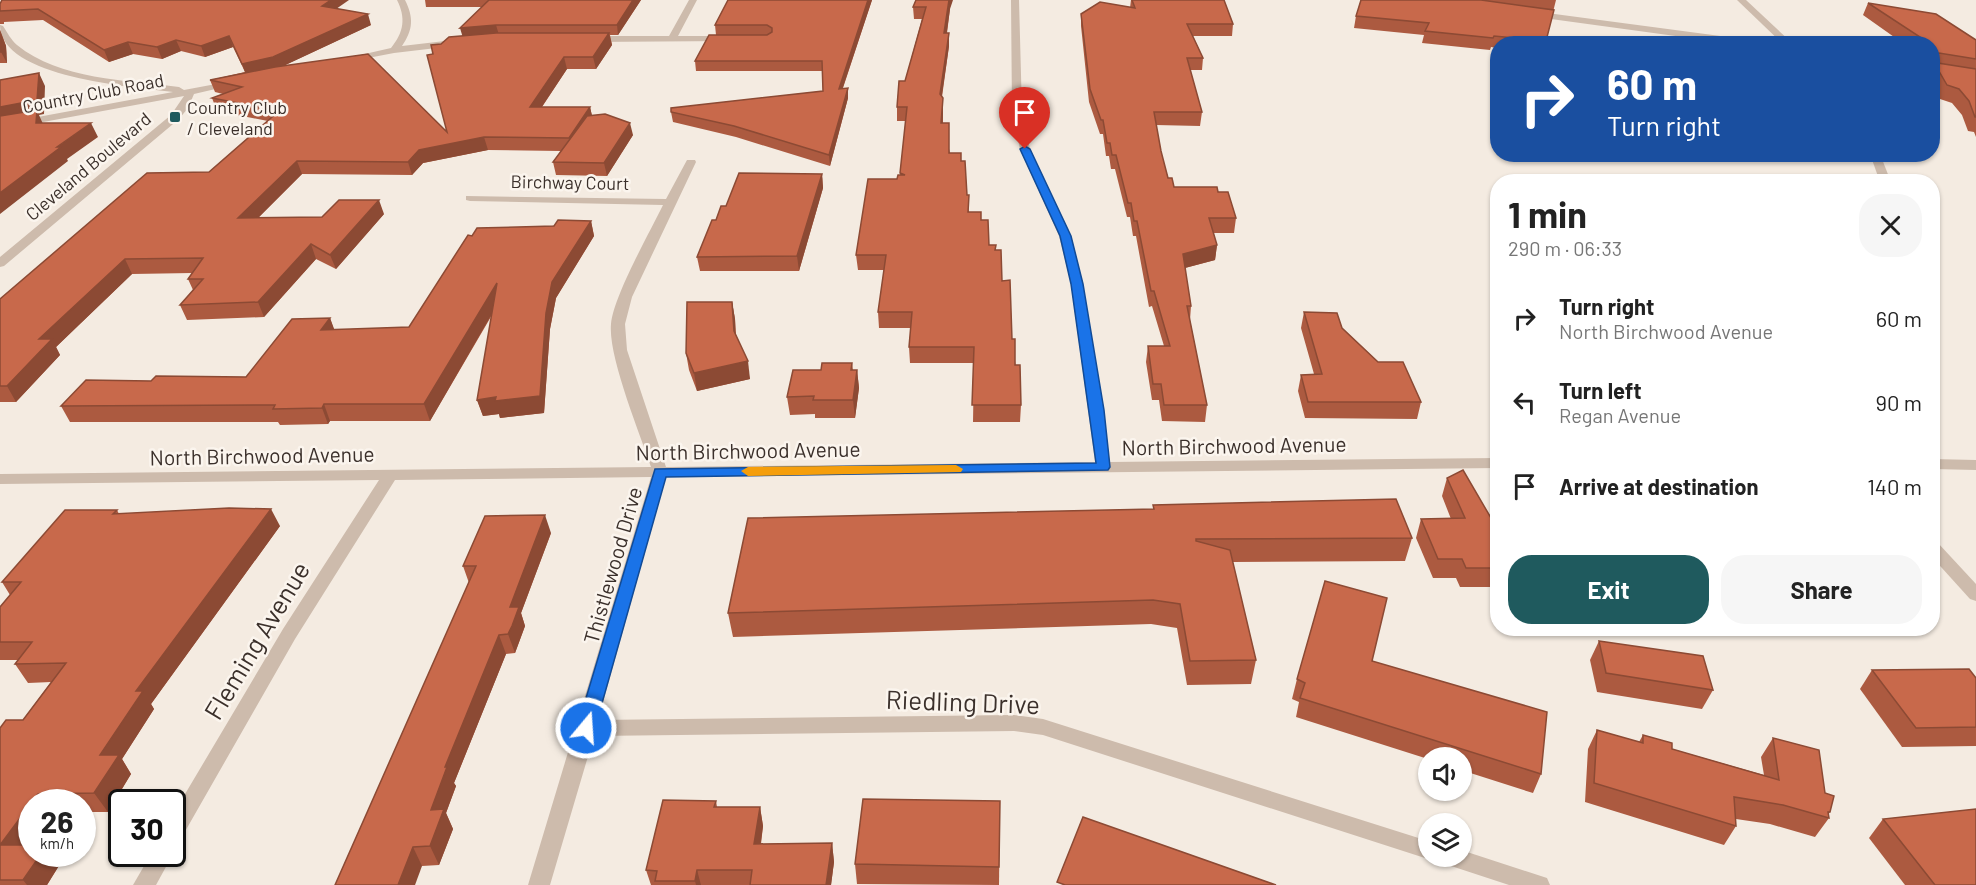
<!DOCTYPE html>
<html lang="en">
<head>
<meta charset="utf-8">
<style>
	body { margin:0; font-family:Barlow,sans-serif; background:#f6f6f6; color:#222; height:100vh; display:flex; flex-direction:column; font-size:22px; white-space:nowrap }
	* { box-sizing:border-box; margin:0 }
	p { font-size:20px; color:#767676 }
	.icon { flex:none; width:33px; height:33px; fill:none; stroke:currentColor; stroke-width:2; stroke-linecap:round; stroke-linejoin:round }
	.map { position:relative; flex:1; overflow:hidden }
	.sheet { position:absolute; left:1490px; top:174px; width:450px; height:462px; display:flex; flex-direction:column; background:#fff; border-radius:24px; box-shadow:0 2px 4px #0004 }
	.sheet>* { flex:none }
	.banner { position:absolute; left:1490px; top:36px; width:450px; height:126px; border-radius:24px; box-shadow:0 2px 4px #0004; background:#1a4fa0; color:#fff; overflow:hidden }
	.buttons { position:absolute; left:1418px; top:747px; display:grid; gap:12px }
	.buttons a { display:grid; place-items:center; width:54px; height:54px; border-radius:50%; background:#fff; box-shadow:0 2px 4px #0004; font-size:30px }
	.speed { position:absolute; left:18px; top:789px; display:flex; gap:12px; font-size:30px; font-weight:700; text-align:center }
	.speed>* { display:grid; place-content:center; width:78px; height:78px; border-radius:50%; background:#fff; box-shadow:0 2px 4px #0004; line-height:1 }
	.speed small { font-size:15px; font-weight:400 }
	.speed .limit { border:3px solid #111; border-radius:9px; background:#fff; color:#111 }
	.pin { position:absolute; display:grid; place-items:center; width:51px; height:51px; color:#fff; margin:-62px -26px; border-radius:50% 50% 50% 0; rotate:-45deg; box-shadow:0 0 6px #0007 }
	.pin .icon { rotate:45deg }
	.me { position:absolute; width:66px; margin:-33px; rotate:18deg; stroke-linejoin:round; filter:drop-shadow(0 0 4px #0008) }
	.turn { display:flex; align-items:center; gap:21px; height:126px; padding:0 18px; font-size:27px }
	.turn .icon { width:78px; height:78px; stroke-width:2.5 }
	.turn b { display:block; font-size:42px; line-height:51px }
	.round { display:grid; place-items:center; flex:none; width:63px; height:63px; border-radius:24px; background:#f6f6f6 }
	.head { display:flex; align-items:center; justify-content:space-between; height:102px; padding:0 18px }
	h1 { font-size:36px; font-weight:700; line-height:45px }
	.action { display:flex; gap:12px; margin-top:auto; padding:12px 18px }
	.action a { flex:1; height:69px; border-radius:24px; background:#1f5a5e; color:#fff; font-size:24px; font-weight:700; line-height:69px; text-align:center }
	.action a+a { background:#f6f6f6; color:#222 }
	ul { padding:0; list-style:none }
	li { display:flex; align-items:center; gap:18px; height:84px; padding:0 18px }
	li div { flex:1 }
	li b { display:block; font-size:22px }
	li em { font-style:normal }
	.map>svg:first-child { display:block }
	.lines { fill:none; stroke-linecap:round; stroke-linejoin:round }
	.minor { fill:#cdbbac; fill-rule:evenodd }
	.wall { fill:#ac5a40 }
	.shaded-wall { fill:#8c4a34 }
	.building { fill:#c8694b; stroke:#8c4a34; stroke-width:1.5 }
	.route { fill:#1a73e8; stroke:#114b97; stroke-width:1.5 }
	.slow { fill:#f59e0b }
	.poi-dot { fill:#1f5a5e; stroke:#fbf5ee; stroke-width:2 }
	.labels { text-anchor:middle; dominant-baseline:central; stroke-width:5; stroke-linejoin:round; paint-order:stroke }
	.far-street-label { font-size:18px; fill:#3b302b; stroke:#fbf5ee }
	.far-poi-label { font-size:18px; fill:#3b302b; stroke:#fbf5ee; text-anchor:start }
	.street-label { font-size:21px; fill:#3b302b; stroke:#fbf5ee }
	.near-street-label { font-size:26px; fill:#3b302b; stroke:#fbf5ee }
</style>
</head>
<body>
<div class="map">
<svg width="1976" height="885" viewBox="0 0 1976 885">
	<rect width="100%" height="100%" fill="#f4ebe1"/>
	<g class="lines">
		<!-- minor -->
		<g class="minor">
			<path d="M397 0H405C414 18 413 30 402 46L462 39 466 42 462 45 394 53 347 62V58L391 48C404 32 406 18 397 0Z"/>
			<polygon points="689,0 697,0 678,36 726,36 730,39 729,41 591,42 587,39 591,36 669,36"/>
			<path d="M1011 0H1019L1022 112 1030 149 1071 236 1083 284 1110 462 1497 458V468L666 477 598 720 1014 715 1043 719 1428 841V856L1436 857 1428 859 1043 735 1014 731 594 736 550 885H528L651 477 395 480 295 639 179 842 172 845V816L283 629 379 480 0 484V474L651 467C640 433 608 357 611 324 614 295 649 234 663 205L470 201 466 200V196L666 199 687 160H695L696 162 632 297 625 324 627 350 666 467 1095 462 1071 284 1059 236 1020 149 1012 112Z"/>
			<polygon points="1737,0 1746,0 1793,44 1783,44"/>
			<polygon points="1532,11 1758,41 1762,44 1734,44 1529,16 1529,12"/>
			<path d="M0 25 3 26C7 32 11 40 17 45 60 80 126 80 179 87L184 90 232 81 237 84 194 94 188 108 179 119 4 266 0 267V257L171 115 184 96 0 130V124L173 92C135 87 0 78 0 25Z"/>
			<polygon points="1870,154 1880,154 1891,182 1880,182"/>
			<polygon points="1932,459 1976,460 1976,470 1932,469"/>
			<polygon points="1932,541 1938,543 1976,584 1976,601 1970,599 1932,557"/>
			<polygon points="1461,850 1547,878 1550,885 1509,885 1442,863 1440,856 1461,856"/>
			<polygon points="151,854 173,854 156,885 133,885"/>
		</g>
	</g>
	<!-- wall -->
	<g class="wall">
		<polygon points="425,0 641,0 618,35 610,35 612,45 596,69 567,69 542,107 590,107 592,116 633,135 607,176 556,175 553,162 561,151 488,150 423,163 412,175 302,174 259,217 322,217 384,214 336,269 316,259 264,317 187,320 180,305 193,290 188,279 192,273 132,274 56,347 60,355 16,402 0,402 0,299 209,172 268,121 217,111 212,98 223,94 215,92 210,80 245,72 233,47 205,57 181,51 162,59 133,54 109,62 43,20 4,22 4,24 0,24 0,4 337,9 371,25 285,65 447,132 433,54 441,44 462,36 482,7 426,7"/>
		<polygon points="728,0 872,0 843,88 848,88 848,98 830,166 736,137 673,122 671,112 823,91 822,71 696,71 695,61 768,35 716,35 715,25"/>
		<polygon points="916,0 950,9 947,33 949,33 949,46 942,97 943,112 943,123 950,153 961,161 969,212 981,220 989,245 995,250 1012,339 1021,405 1020,422 973,422 974,363 910,363 909,347 911,328 879,328 878,312 884,270 858,270 856,255 900,175 906,121 897,121 897,107 905,81 922,19 914,19 913,7"/>
		<polygon points="1131,0 1224,0 1233,24 1232,36 1193,36 1203,58 1202,70 1190,70 1202,112 1200,126 1156,125 1161,151 1168,178 1174,187 1218,192 1236,218 1234,233 1213,233 1217,245 1215,260 1185,268 1191,306 1190,320 1207,405 1205,422 1162,421 1159,400 1152,400 1146,362 1148,346 1164,346 1152,306 1149,307 1136,236 1133,236 1130,217 1127,217 1115,169 1111,169 1109,156 1106,156 1103,134 1100,134 1089,102 1081,26 1081,14 1130,8"/>
		<polygon points="1361,0 1556,0 1545,44 1497,44 1497,48 1491,47 1490,50 1422,43 1424,35 1354,28 1356,16"/>
		<polygon points="1868,3 1976,40 1976,137 1974,132 1968,131 1962,115 1952,103 1940,99 1932,84 1932,44 1904,44 1863,15"/>
		<polygon points="0,30 6,46 7,63 0,63"/>
		<polygon points="1590,154 1613,154 1612,158"/>
		<polygon points="822,174 823,188 799,271 700,271 697,257 716,220 726,206"/>
		<polygon points="591,221 594,236 556,298 550,329 544,413 500,418 499,414 483,416 477,400 492,315 430,421 330,421 328,424 280,425 278,422 70,422 61,406 151,381 246,377 330,318 334,330 409,327 472,236"/>
		<polygon points="732,302 735,319 736,335 750,379 697,391 689,370 686,353"/>
		<polygon points="1304,312 1342,328 1421,402 1417,419 1305,418 1298,391 1301,375 1314,374 1301,328"/>
		<polygon points="852,363 853,370 857,370 859,388 855,418 815,418 815,414 790,415 787,397 821,370"/>
		<polygon points="1447,478 1491,518 1497,518 1497,587 1460,587 1456,578 1433,578 1416,538 1421,519 1451,519 1442,496"/>
		<polygon points="1153,505 1412,538 1405,561 1232,562 1256,660 1251,684 1187,685 1177,628 1151,624 733,637 728,613 1153,509"/>
		<polygon points="117,510 119,514 280,526 151,704 154,709 122,759 131,774 108,812 82,812 82,802 32,802 29,845 60,864 47,885 0,885 0,728 23,720 51,682 28,683 15,664 18,660 0,660 0,607 10,595 2,582"/>
		<polygon points="551,533 521,613 525,626 518,645 515,653 506,654 454,783 456,786 446,813 453,829 439,865 422,866 335,885 469,583 463,566"/>
		<polygon points="1776,628 1910,628 1777,629"/>
		<polygon points="1599,641 1713,690 1702,709 1597,692 1590,660"/>
		<polygon points="1372,661 1541,774 1533,793 1461,770 1461,758 1428,758 1428,759 1296,717 1299,702 1292,699 1297,679"/>
		<polygon points="1872,670 1976,678 1976,746 1902,747 1860,689"/>
		<polygon points="1597,730 1639,742 1643,735 1672,749 1764,775 1761,757 1773,738 1825,793 1830,812 1828,815 1829,818 1815,837 1770,824 1736,819 1736,826 1724,845 1585,802 1588,749"/>
		<polygon points="716,801 717,807 760,807 763,826 761,844 832,843 834,862 831,885 651,885 646,870"/>
		<polygon points="1000,801 999,885 857,884 855,864"/>
		<polygon points="1883,819 1976,885 1905,885 1869,838"/>
	</g>
	<!-- shaded-wall -->
	<g class="shaded-wall">
		<polygon points="331,0 349,0 326,16 322,6"/>
		<polygon points="633,0 641,0 618,35 617,25"/>
		<polygon points="868,0 872,0 839,99 839,89"/>
		<polygon points="949,0 953,0 950,9 945,45 944,33"/>
		<polygon points="368,14 371,25 277,69 246,75 242,64"/>
		<polygon points="496,25 499,35 463,38 460,28"/>
		<polygon points="0,30 6,46 7,63 1,52"/>
		<polygon points="609,33 612,45 596,69 593,57"/>
		<polygon points="949,33 949,46 940,108 940,94"/>
		<polygon points="229,36 233,47 205,57 201,46"/>
		<polygon points="176,40 181,51 162,59 157,47"/>
		<polygon points="128,42 133,54 109,62 104,50"/>
		<polygon points="564,57 567,69 533,120 530,107"/>
		<polygon points="39,73 45,86 44,114 39,115 43,124 0,122 0,107"/>
		<polygon points="848,88 848,98 830,166 829,155"/>
		<polygon points="943,98 943,112 942,137 941,123"/>
		<polygon points="590,107 593,120 572,151 569,138"/>
		<polygon points="91,123 98,137 67,159 68,161 0,214 0,193 57,147"/>
		<polygon points="630,123 633,135 607,176 604,163"/>
		<polygon points="484,137 488,150 423,163 412,175 408,162 419,150"/>
		<polygon points="297,161 302,174 244,232 238,218"/>
		<polygon points="822,174 823,188 799,271 797,256"/>
		<polygon points="379,200 384,214 336,269 330,255"/>
		<polygon points="591,221 594,236 556,298 550,329 544,413 500,418 499,414 483,416 477,400 546,313 552,282"/>
		<polygon points="311,244 316,259 264,317 258,302"/>
		<polygon points="1217,245 1215,260 1181,269 1183,254"/>
		<polygon points="125,259 132,274 56,347 60,355 16,402 7,386 39,339"/>
		<polygon points="497,283 501,298 430,421 424,404"/>
		<polygon points="732,302 735,319 736,348 734,331"/>
		<polygon points="330,318 336,334 321,330"/>
		<polygon points="748,361 750,379 697,391 694,373"/>
		<polygon points="857,370 859,388 855,418 853,400"/>
		<polygon points="324,404 330,421 328,424 322,408"/>
		<polygon points="271,509 280,526 151,704 154,709 122,759 131,774 108,812 94,793 100,755 136,691"/>
		<polygon points="545,515 551,533 521,613 525,626 515,653 508,634 510,607"/>
		<polygon points="499,635 506,654 454,783 456,786 446,813 453,829 439,865 430,846 431,810 445,767"/>
		<polygon points="38,794 44,802 32,802"/>
		<polygon points="32,803 32,841 16,864 0,845"/>
		<polygon points="760,807 763,826 758,863 754,844"/>
		<polygon points="832,843 834,862 831,885 826,885"/>
		<polygon points="413,847 422,866 415,885 398,885"/>
		<polygon points="41,854 52,854 60,864 47,885 27,885 23,880"/>
		<polygon points="697,870 701,885 696,885 695,881"/>
	</g>
	<!-- building -->
	<g class="building">
		<polygon points="2,0 331,0 322,6 368,14 273,57 242,64 229,36 201,46 176,40 157,47 128,42 104,50 38,9 0,11 0,4"/>
		<polygon points="489,0 633,0 617,25 496,25 460,28"/>
		<polygon points="728,0 868,0 839,89 848,88 829,155 734,126 671,112 671,108 823,91 822,61 695,61 709,35 767,35 772,32 772,28 767,25 715,25"/>
		<polygon points="916,0 949,0 944,33 949,33 940,94 943,98 941,123 949,123 949,153 961,153 961,161 965,161 967,195 969,195 968,212 981,212 981,220 988,220 989,245 996,245 995,250 1001,250 1002,281 1010,280 1012,339 1015,339 1015,365 1020,365 1021,405 972,405 974,347 909,347 912,312 878,312 886,255 856,255 868,179 897,179 898,175 905,175 900,173 907,107 897,107 899,81 905,81 926,7 913,7"/>
		<polygon points="1132,0 1224,0 1233,24 1187,24 1203,58 1187,58 1202,112 1154,112 1161,151 1168,178 1172,178 1174,187 1217,187 1218,192 1228,192 1236,218 1209,218 1217,245 1183,254 1191,306 1187,306 1207,405 1164,405 1161,384 1153,384 1148,346 1170,346 1154,291 1151,291 1137,221 1134,221 1131,203 1128,203 1116,155 1112,155 1110,143 1107,143 1103,120 1101,120 1090,89 1081,14 1100,2 1135,8"/>
		<polygon points="1361,0 1481,0 1554,10 1546,41 1494,36 1493,38 1425,31 1429,23 1356,16"/>
		<polygon points="1868,3 1936,14 1976,40 1976,59 1939,53 1936,55 1938,63 1976,69 1976,117 1975,117 1969,101 1959,89 1947,85 1932,59 1932,44 1923,44 1920,37"/>
		<polygon points="496,33 609,33 593,57 564,57 530,107 590,107 569,138 484,137 419,150 408,162 297,161 238,218 322,217 339,200 379,200 330,255 311,244 258,302 180,305 203,279 188,279 203,258 125,259 39,339 52,339 7,386 0,386 0,299 147,173 209,172 279,111 212,98 242,87 210,80 275,67 368,54 447,132 427,55 433,54 431,45 441,44 449,37"/>
		<polygon points="0,34 0,35 1,52 0,52"/>
		<polygon points="1651,41 1699,44 1652,44"/>
		<polygon points="39,73 37,100 0,107 0,80"/>
		<polygon points="37,110 36,123 91,123 57,147 61,147 0,193 0,116"/>
		<polygon points="605,114 630,123 604,163 553,162 587,116"/>
		<polygon points="739,173 822,174 797,256 697,257 712,220 716,220 721,206 726,206"/>
		<polygon points="558,220 591,221 552,282 546,313 540,396 495,401 496,397 477,400 497,283 424,404 324,404 322,408 273,409 275,405 61,406 86,380 151,381 156,376 246,377 292,319 330,318 321,330 409,327 468,235 472,236 477,228 554,226"/>
		<polygon points="687,302 732,302 734,331 748,361 694,373 686,353"/>
		<polygon points="1304,312 1337,313 1342,328 1378,362 1403,362 1421,402 1308,402 1301,375 1322,374"/>
		<polygon points="822,363 852,363 851,370 857,370 853,400 813,400 814,396 787,397 793,370 821,370"/>
		<polygon points="1463,470 1491,518 1497,518 1497,568 1466,568 1462,559 1438,559 1421,519 1465,518 1447,478"/>
		<polygon points="1396,499 1412,538 1196,539 1196,541 1230,550 1256,660 1190,661 1180,604 1153,600 728,613 748,518 1154,509 1153,505"/>
		<polygon points="229,508 271,509 136,691 143,691 100,755 119,755 94,793 38,794 0,845 32,845 32,854 41,854 23,880 0,880 0,728 6,720 23,720 66,663 15,664 32,642 0,642 0,607 21,582 2,582 65,510 117,510 113,514"/>
		<polygon points="545,515 510,607 519,607 512,626 508,634 499,635 445,767 447,767 431,810 444,809 430,846 413,847 398,885 335,885 476,566 463,566 485,516"/>
		<polygon points="1325,581 1387,598 1372,661 1547,712 1541,774 1300,698 1305,683 1297,679"/>
		<polygon points="1599,641 1703,656 1713,690 1606,673"/>
		<polygon points="1969,669 1976,678 1976,727 1916,728 1872,670"/>
		<polygon points="1597,730 1643,743 1643,735 1672,743 1672,749 1779,780 1773,738 1819,750 1825,793 1834,796 1830,812 1828,812 1829,818 1783,805 1734,797 1736,826 1594,783"/>
		<polygon points="863,799 1000,801 999,867 855,864"/>
		<polygon points="663,800 716,801 714,807 760,807 754,844 832,843 826,885 750,885 752,870 697,870 695,881 655,881 657,871 646,870"/>
		<polygon points="1976,809 1976,885 1935,885 1883,819"/>
		<polygon points="1083,817 1276,885 1065,885 1057,882"/>
	</g>
	<!-- route -->
	<polygon class="route" points="1025,146 1030,149 1071,236 1083,284 1104,410 1110,467 1108,470 666,477 595,728 592,733 586,735 580,733 577,728 655,469 1096,463 1071,284 1060,236 1020,149"/>
	<!-- slow -->
	<polygon class="slow" points="956,465 963,469 961,472 748,476 741,471 748,467"/>
	<!-- markers -->
	<rect class="poi-dot" x="169" y="111" width="12" height="12" rx="3"/>
	<g class="labels">
		<!-- far-street labels -->
		<g class="far-street-label">
			<text transform="translate(93 93) rotate(-11)">Country Club Road</text>
			<text transform="translate(88 166) rotate(-40)">Cleveland Boulevard</text>
			<text transform="translate(570 182) rotate(1)">Birchway Court</text>
		</g>
		<!-- far-poi labels -->
		<g class="far-poi-label">
			<text x="187" y="107">Country Club<tspan x="187" dy="21">/ Cleveland</tspan></text>
		</g>
		<!-- street labels -->
		<g class="street-label">
			<text transform="translate(1234 445) rotate(-1)">North Birchwood Avenue</text>
			<text transform="translate(748 450) rotate(-1)">North Birchwood Avenue</text>
			<text transform="translate(262 455) rotate(-1)">North Birchwood Avenue</text>
			<text transform="translate(612 565) rotate(-74)">Thistlewood Drive</text>
		</g>
		<!-- near-street labels -->
		<g class="near-street-label">
			<text transform="translate(256 640) rotate(-59)">Fleming Avenue</text>
			<text transform="translate(963 701) rotate(2)">Riedling Drive</text>
		</g>
	</g>
</svg>
<div class="buttons">
<a><svg class="icon" aria-label="sound" viewBox="0 0 24 24"><path d="M4 9h4l5-4v14l-5-4H4zM17 9q2 3 0 6"/></svg></a>
<a><svg class="icon" aria-label="layers" viewBox="0 0 24 24"><path d="M12 4l9 5-9 5-9-5zM3 14l9 5 9-5"/></svg></a>
</div>
<div class="speed"><div>26<small>km/h</small></div><div class="limit">30</div></div>
<div class="pin" style="left:1025px;top:149px;background:#d93025"><svg class="icon" aria-label="arrive" viewBox="0 0 24 24"><path d="M6 21V4h12l-3 4 3 4H6"/></svg></div>
<svg class="me" style="left:586px;top:728px" viewBox="-20 -20 40 40"><circle r="17" fill="#1a73e8" stroke="#fff" stroke-width="3"/><path d="M0-11L8 9 0 5-8 9z" fill="#fff"/></svg>
<div class="banner">
<div class="turn"><svg class="icon" aria-label="right" viewBox="0 0 24 24"><path d="M7 20v-9h11M14 6l5 5-5 5"/></svg><div><b>60 m</b>Turn right</div></div>
</div>
<section class="sheet">
<div class="head"><div><h1>1 min</h1><p>290 m · 06:33</p></div><a class="round"><svg class="icon" aria-label="close" viewBox="0 0 24 24"><path d="M6 6l12 12M18 6L6 18"/></svg></a></div>
<ul>
<li><svg class="icon" aria-label="right" viewBox="0 0 24 24"><path d="M7 20v-9h11M14 6l5 5-5 5"/></svg><div><b>Turn right</b><p>North Birchwood Avenue</p></div><em>60 m</em></li>
<li><svg class="icon" aria-label="left" viewBox="0 0 24 24"><path d="M17 20v-9H6M10 6l-5 5 5 5"/></svg><div><b>Turn left</b><p>Regan Avenue</p></div><em>90 m</em></li>
<li><svg class="icon" aria-label="arrive" viewBox="0 0 24 24"><path d="M6 21V4h12l-3 4 3 4H6"/></svg><div><b>Arrive at destination</b></div><em>140 m</em></li>
</ul>
<div class="action"><a>Exit</a><a>Share</a></div>
</section>
</div>
</body>
</html>
